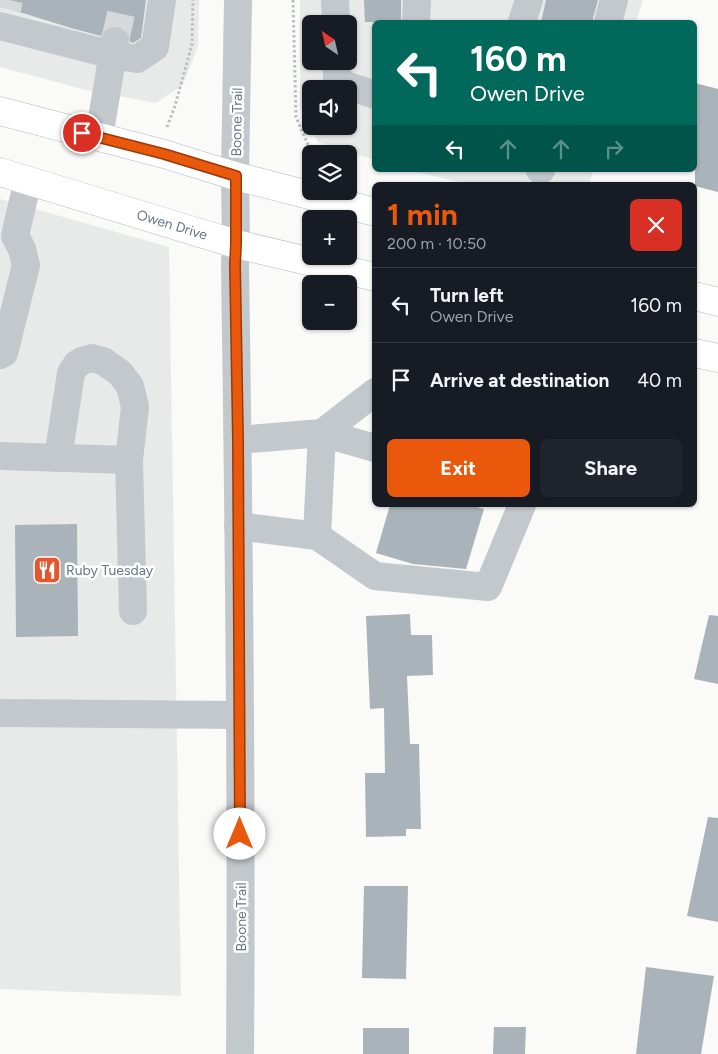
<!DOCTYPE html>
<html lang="en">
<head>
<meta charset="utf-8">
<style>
	body { margin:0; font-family:Figtree,sans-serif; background:#20242c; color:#f1f3f6; height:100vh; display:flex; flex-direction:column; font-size:19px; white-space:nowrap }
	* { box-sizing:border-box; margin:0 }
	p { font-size:16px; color:#9ea1a6 }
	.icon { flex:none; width:28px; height:28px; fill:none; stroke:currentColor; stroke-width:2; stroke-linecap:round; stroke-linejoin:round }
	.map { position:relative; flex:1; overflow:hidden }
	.sheet { position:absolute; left:372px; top:182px; width:325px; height:325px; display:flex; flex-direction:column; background:#171b24; border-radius:8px; box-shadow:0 1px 4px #0004 }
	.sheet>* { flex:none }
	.guide { position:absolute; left:372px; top:20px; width:325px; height:152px; border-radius:8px; box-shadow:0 1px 4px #0004; background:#00695c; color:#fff; overflow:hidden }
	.needle { width:32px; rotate:326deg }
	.controls { position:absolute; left:302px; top:15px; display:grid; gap:10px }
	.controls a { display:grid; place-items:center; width:55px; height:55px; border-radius:8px; background:#171b24; box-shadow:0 1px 4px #0004; font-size:25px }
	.pin { position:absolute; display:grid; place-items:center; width:42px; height:42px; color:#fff; margin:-21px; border:2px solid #fff; border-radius:50%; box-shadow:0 1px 5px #0007 }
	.me { position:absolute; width:55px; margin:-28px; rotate:0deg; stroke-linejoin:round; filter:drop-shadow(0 0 4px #0008) }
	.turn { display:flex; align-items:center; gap:18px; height:105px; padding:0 15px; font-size:22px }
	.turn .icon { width:65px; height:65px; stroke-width:2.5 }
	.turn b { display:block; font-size:35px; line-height:42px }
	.lanes { display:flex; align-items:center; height:48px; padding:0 15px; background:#0003; justify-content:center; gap:25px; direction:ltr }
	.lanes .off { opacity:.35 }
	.round { display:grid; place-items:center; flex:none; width:52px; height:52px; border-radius:8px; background:#20242c }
	.summary { display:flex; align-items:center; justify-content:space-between; height:85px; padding:0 15px }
	h1 { font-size:30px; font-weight:700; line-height:38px; color:#ea580c }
	.action { display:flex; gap:10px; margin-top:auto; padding:10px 15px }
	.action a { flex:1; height:58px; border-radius:8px; background:#ea580c; color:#fff; font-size:20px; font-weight:700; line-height:58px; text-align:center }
	.action a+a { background:#20242c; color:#f1f3f6 }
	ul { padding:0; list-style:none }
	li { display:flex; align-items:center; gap:15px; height:75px; padding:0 15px; border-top:1px solid #363941 }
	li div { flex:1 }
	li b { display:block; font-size:19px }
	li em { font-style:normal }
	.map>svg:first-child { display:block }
	.built { fill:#e8e9e9; fill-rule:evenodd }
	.building { fill:#aab3b9 }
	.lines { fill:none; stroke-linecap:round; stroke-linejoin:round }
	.minor-tunnel { stroke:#d5d9db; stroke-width:28; stroke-dasharray:28 14; stroke-linecap:butt }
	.highway-casing { stroke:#b4b9bd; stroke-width:29 }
	.path { stroke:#bbbfc2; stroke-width:3; stroke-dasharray:2.5 2.5; stroke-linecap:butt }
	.minor { stroke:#c3c8cc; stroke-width:28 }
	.highway { stroke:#fff; stroke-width:28 }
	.route-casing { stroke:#983908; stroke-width:12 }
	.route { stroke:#ea580c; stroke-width:9 }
	.labels { text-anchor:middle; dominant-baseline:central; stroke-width:5; stroke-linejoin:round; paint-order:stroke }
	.street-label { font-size:14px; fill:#657683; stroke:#fff }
	.poi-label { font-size:14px; fill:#657683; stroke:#fff; text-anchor:start }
</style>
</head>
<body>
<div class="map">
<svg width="718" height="1054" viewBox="0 0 718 1054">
	<rect width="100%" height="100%" fill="#fafaf8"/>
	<!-- built -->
	<g class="built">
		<polygon points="0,0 199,0 198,46 183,85 156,103 86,90 0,67"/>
		<path d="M300 0H643L636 22H375V160L318 142 300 107ZM311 24H349V61H311ZM311 89H349V126H311Z"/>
		<polygon points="407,170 593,170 589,185 474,185"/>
		<polygon points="0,199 169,247 181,996 0,989"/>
	</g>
	<!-- building -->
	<g class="building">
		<polygon points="0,0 146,0 141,38 133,43 130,42 129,35 125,29 118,26 109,27 103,31 101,36 71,28 0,6"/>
		<polygon points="364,0 401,0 401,22 365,22"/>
		<polygon points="546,0 598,0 593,18 593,22 541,22"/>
		<polygon points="695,83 718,89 718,192 695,186"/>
		<polygon points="390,505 470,505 484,509 466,569 413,564 376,553"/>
		<polygon points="77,524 78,636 16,637 15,525"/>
		<polygon points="410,614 411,635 432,635 433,675 407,676 410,744 419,744 421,829 406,829 406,836 366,837 365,773 385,773 384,708 370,709 366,616"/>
		<polygon points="709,615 718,616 718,684 694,679"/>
		<polygon points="708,817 718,818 718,922 687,916"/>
		<polygon points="364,886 408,886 406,979 362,978"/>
		<polygon points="646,967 714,976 701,1054 636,1054"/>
		<polygon points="494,1027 526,1027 525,1054 493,1054"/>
		<rect x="363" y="1028" width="46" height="26"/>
	</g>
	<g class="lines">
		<!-- minor-tunnel -->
		<g class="minor-tunnel">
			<polyline points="7,9 9,0"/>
			<polyline points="115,41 124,0"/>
		</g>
		<!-- highway casing -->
		<g class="highway-casing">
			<g id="highway">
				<polyline points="0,111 164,154 235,176 375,212"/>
				<path id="s1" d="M0 172 236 244 375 277"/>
				<polyline points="695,296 718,302"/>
				<polyline points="695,353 718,358"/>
			</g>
		</g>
		<!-- path -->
		<g class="path">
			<polyline points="293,0 296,117 312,154"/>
			<polyline points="167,127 175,106 192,44 193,0"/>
		</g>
		<!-- minor -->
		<g class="minor">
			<path d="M238 0 235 176 236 244 235 265C239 528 242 791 240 1054"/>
			<polyline points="335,0 336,24"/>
			<polyline points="416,22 417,0"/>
			<polyline points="522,22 529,0"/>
			<polyline points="608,22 614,0"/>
			<polyline points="0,26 113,55 137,59 155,47 162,0"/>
			<polyline points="337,61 337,82 375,95"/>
			<polyline points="98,137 101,125 115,41"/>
			<polyline points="540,170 541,170"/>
			<polyline points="0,355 4,353 26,265 22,249 15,236 24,197 30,181"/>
			<polyline points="238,440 322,433 375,392"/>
			<polyline points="0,456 129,460 133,611"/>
			<polyline points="58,458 71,373 77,364 82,361 92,358 103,361 120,373 130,386 135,407 129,460"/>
			<polyline points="238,526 317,536 375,576 488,587 522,505"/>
			<polyline points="317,536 322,433 375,448"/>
			<polyline points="0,713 240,715"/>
		</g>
		<!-- highway -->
		<use href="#highway" class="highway"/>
	</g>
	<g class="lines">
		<!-- route casing -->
		<g class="route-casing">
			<polyline id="route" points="82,133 164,154 236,176 236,244 235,265 238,440 240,834"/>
		</g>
		<!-- route -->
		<use href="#route" class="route"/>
	</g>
	<!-- icons -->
	<defs>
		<g id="restaurant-square" transform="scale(1.4375)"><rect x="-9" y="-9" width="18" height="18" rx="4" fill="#e4572e" stroke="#fff"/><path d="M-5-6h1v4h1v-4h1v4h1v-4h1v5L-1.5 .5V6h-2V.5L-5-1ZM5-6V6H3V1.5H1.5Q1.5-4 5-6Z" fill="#fff"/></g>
	</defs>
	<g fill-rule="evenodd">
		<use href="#restaurant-square" x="47" y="570"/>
	</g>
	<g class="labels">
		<!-- street labels -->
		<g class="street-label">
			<text transform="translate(237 122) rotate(-89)">Boone Trail</text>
			<text stroke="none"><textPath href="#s1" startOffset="180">Owen Drive</textPath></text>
			<text transform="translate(241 917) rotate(-90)">Boone Trail</text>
		</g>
		<!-- poi labels -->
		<g class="poi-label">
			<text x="66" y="570">Ruby Tuesday</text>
		</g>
	</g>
</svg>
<div class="controls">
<a><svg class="needle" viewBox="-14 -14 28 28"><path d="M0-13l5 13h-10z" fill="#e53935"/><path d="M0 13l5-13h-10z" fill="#9ea1a6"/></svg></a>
<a><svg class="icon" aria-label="sound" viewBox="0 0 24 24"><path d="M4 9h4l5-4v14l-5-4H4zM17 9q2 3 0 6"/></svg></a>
<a><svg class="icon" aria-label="layers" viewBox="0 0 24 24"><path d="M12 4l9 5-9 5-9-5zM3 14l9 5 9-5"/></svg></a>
<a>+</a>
<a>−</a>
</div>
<div class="pin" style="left:82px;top:133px;background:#d93025"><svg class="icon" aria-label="arrive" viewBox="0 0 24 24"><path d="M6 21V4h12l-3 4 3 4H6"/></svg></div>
<svg class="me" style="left:240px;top:834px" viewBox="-20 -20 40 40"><circle r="19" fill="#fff"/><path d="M0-13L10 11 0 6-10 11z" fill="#ea580c"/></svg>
<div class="guide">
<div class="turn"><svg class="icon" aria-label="left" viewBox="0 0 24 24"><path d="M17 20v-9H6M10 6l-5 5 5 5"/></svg><div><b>160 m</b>Owen Drive</div></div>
<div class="lanes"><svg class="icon" aria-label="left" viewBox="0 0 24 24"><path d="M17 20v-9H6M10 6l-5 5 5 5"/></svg><svg class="icon off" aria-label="ahead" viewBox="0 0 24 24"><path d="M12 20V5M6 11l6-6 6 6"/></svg><svg class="icon off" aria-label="ahead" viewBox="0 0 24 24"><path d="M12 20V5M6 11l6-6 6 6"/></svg><svg class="icon off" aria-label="right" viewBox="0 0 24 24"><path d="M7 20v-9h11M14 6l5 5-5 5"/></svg></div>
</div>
<section class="sheet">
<div class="summary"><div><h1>1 min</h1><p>200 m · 10:50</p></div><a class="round" style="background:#d93025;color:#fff"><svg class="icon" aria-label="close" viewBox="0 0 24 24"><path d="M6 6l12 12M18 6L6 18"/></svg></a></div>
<ul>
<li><svg class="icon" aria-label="left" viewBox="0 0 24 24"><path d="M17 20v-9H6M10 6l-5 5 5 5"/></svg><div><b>Turn left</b><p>Owen Drive</p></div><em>160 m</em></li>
<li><svg class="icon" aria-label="arrive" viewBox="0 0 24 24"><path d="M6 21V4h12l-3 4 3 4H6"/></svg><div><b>Arrive at destination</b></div><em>40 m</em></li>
</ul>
<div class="action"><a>Exit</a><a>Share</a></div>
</section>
</div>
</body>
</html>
